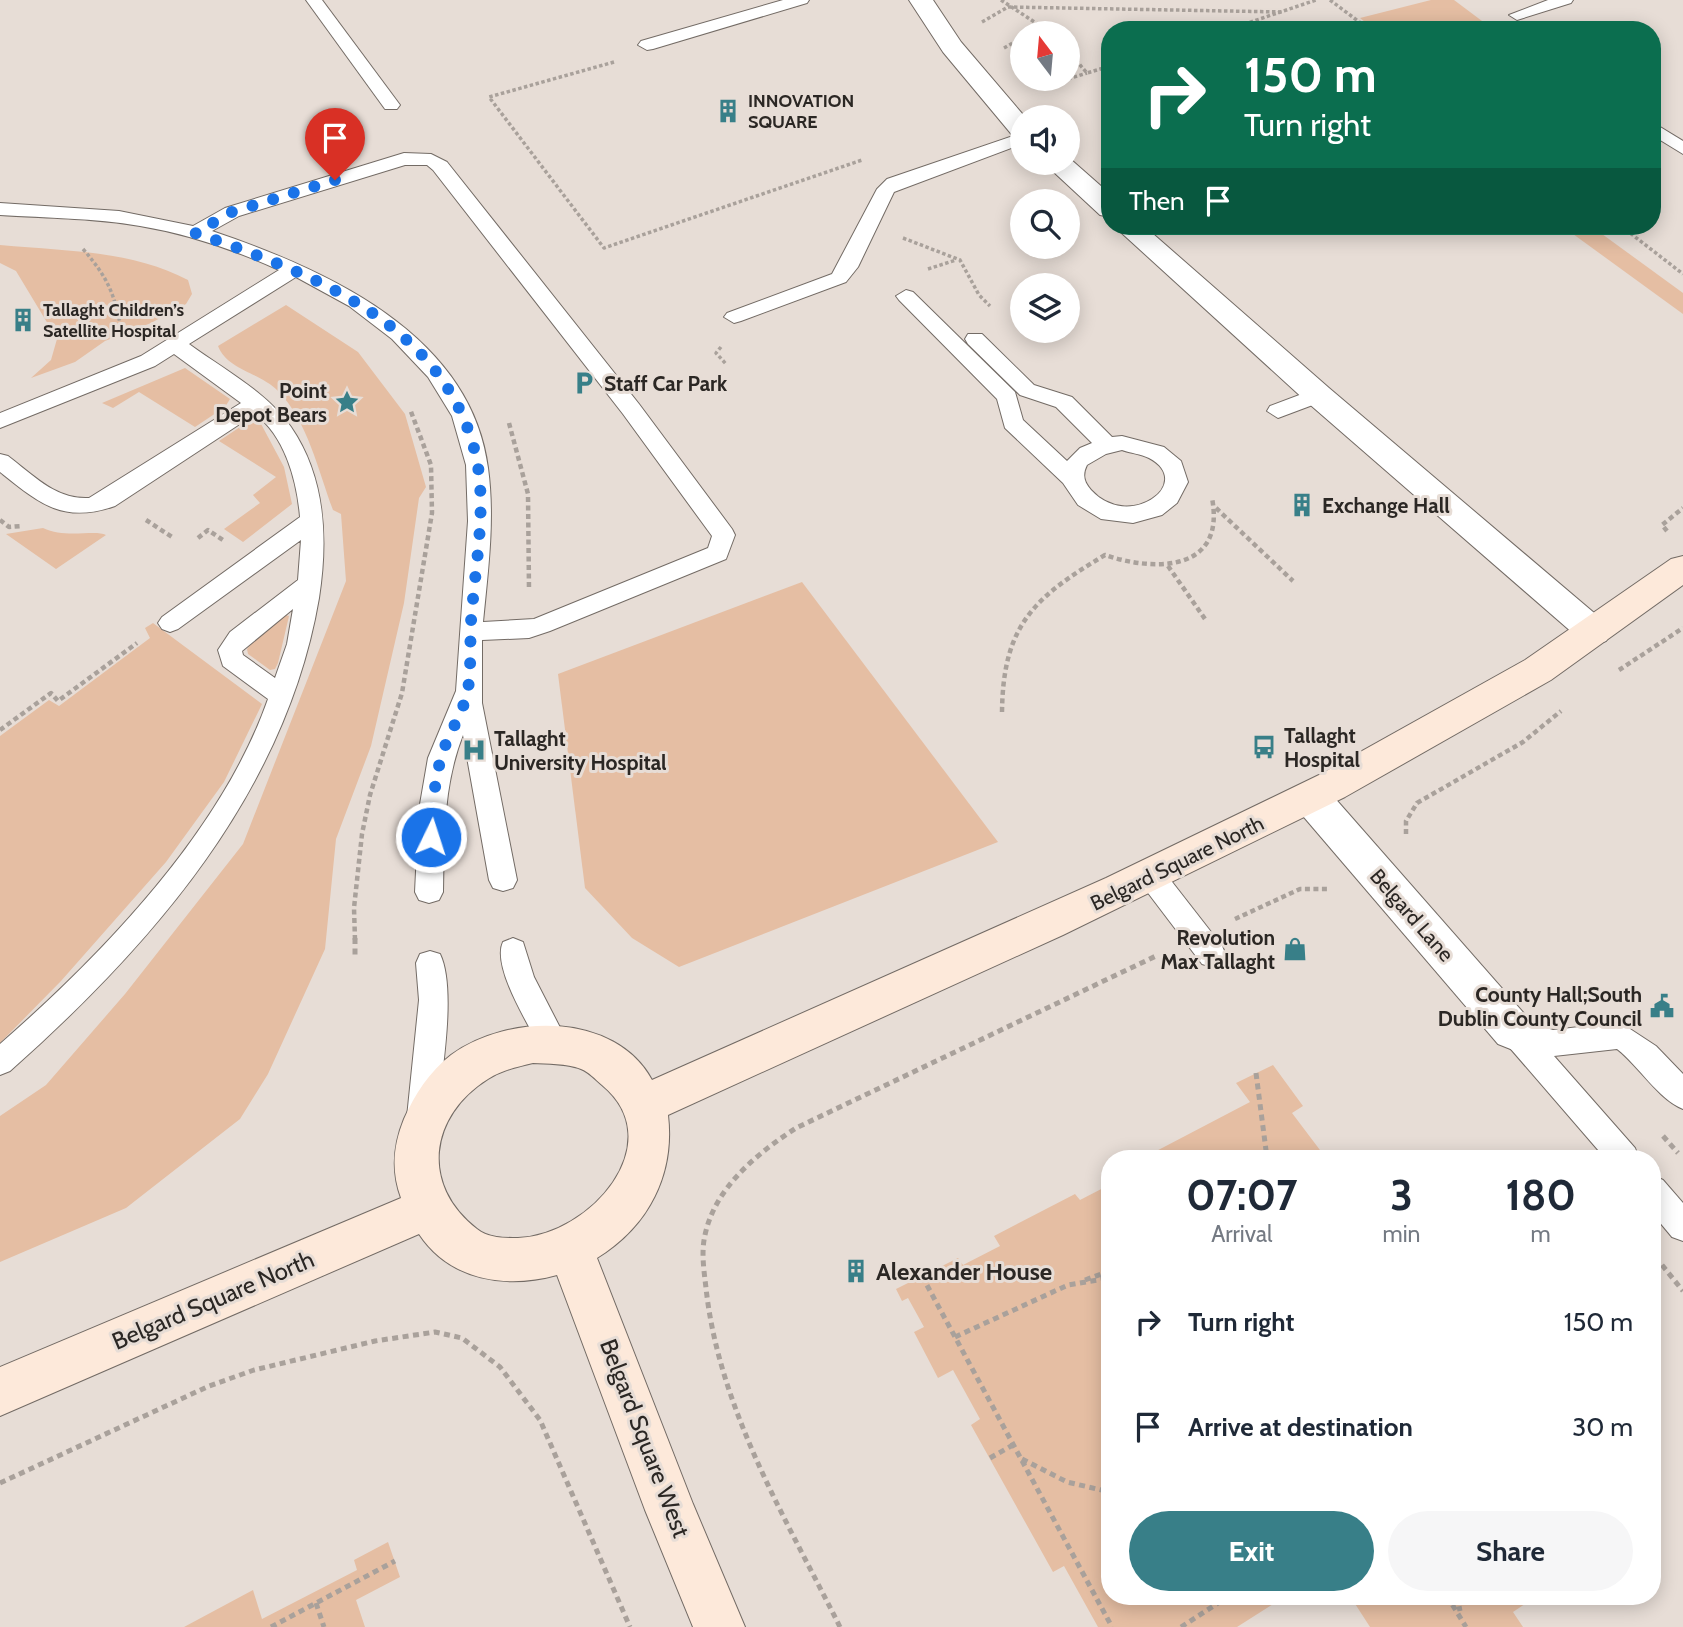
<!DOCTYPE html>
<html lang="en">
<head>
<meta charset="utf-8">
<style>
	body { margin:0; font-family:Cabin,sans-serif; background:#f6f6f7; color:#1f2937; height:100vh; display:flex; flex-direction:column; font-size:26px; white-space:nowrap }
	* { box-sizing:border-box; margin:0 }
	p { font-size:23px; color:#747a83 }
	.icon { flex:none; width:38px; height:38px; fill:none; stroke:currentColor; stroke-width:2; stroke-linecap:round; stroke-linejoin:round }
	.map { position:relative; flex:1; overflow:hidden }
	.details { position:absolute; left:1101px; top:1150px; width:560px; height:455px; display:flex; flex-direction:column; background:#fff; border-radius:28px; box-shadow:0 4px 18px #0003 }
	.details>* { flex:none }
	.top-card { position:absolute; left:1101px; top:21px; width:560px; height:214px; border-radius:28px; box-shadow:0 4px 18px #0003; background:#0b6e4f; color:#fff; overflow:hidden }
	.needle { width:46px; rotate:344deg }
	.tools { position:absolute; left:1010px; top:21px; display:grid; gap:14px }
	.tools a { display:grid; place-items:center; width:70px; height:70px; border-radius:50%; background:#fff; box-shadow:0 4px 18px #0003; font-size:35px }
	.pin { position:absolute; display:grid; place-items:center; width:60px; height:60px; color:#fff; margin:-72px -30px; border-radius:50% 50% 50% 0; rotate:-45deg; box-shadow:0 0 7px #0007 }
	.pin .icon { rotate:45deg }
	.me { position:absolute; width:77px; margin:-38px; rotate:4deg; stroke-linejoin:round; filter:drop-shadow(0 0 5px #0008) }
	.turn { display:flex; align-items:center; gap:24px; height:147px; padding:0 28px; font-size:32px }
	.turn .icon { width:91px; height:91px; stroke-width:2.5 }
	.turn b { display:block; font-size:49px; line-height:60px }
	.then { display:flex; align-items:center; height:66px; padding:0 28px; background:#0003; gap:14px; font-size:26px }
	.eta { display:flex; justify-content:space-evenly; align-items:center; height:119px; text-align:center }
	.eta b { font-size:42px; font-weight:700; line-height:49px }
	.primary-button { display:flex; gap:14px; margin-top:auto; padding:14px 28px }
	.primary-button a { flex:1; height:80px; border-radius:42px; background:#387f88; color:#fff; font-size:28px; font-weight:700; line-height:80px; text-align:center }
	.primary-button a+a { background:#f6f6f7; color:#1f2937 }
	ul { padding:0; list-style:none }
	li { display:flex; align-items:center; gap:21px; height:105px; padding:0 28px }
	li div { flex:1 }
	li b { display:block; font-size:26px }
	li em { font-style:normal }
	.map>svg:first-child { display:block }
	.green { fill:#e5bea3 }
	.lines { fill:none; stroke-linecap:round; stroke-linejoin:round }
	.lane-casing { stroke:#736b65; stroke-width:2 }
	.street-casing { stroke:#736b65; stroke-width:2 }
	.secondary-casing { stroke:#736b65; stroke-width:2 }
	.path-far2 { stroke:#a9a19b; stroke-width:3.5; stroke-dasharray:3.5 2.5; stroke-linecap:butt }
	.path-far1 { stroke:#a9a19b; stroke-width:4.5; stroke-dasharray:5 3.5; stroke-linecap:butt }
	.path { stroke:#a9a19b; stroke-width:5; stroke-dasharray:6 4.5; stroke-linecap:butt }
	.lane { fill:#fff; fill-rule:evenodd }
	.street { fill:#fff; fill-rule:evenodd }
	.secondary { fill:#fde9da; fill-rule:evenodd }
	.route { stroke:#1a73e8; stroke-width:12; stroke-dasharray:0 21.6 }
	.labels { text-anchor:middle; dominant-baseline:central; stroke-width:6; stroke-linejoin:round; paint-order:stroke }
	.far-poi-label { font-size:18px; font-weight:bold; fill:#2b2724; stroke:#e7ddd6; text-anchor:start }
	.poi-label { font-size:21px; font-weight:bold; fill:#2b2724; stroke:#e7ddd6; text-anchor:start }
	.street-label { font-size:21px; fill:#2b2724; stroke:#e7ddd6 }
	.near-poi-label { font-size:24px; font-weight:bold; fill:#2b2724; stroke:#e7ddd6; text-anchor:start }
	.near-street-label { font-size:24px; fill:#2b2724; stroke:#e7ddd6 }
</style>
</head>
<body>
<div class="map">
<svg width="1683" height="1627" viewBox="0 0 1683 1627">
	<rect width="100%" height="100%" fill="#e7ddd6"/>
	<!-- green -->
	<g class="green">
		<polygon points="1431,0 1454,0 1494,30 1375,30 1360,18"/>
		<polygon points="1562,226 1591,226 1683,293 1683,314"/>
		<path d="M0 245C63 251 131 250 188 280L192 294 186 304 151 323 105 341 75 362 31 378 51 360 57 339 16 271 0 263Z"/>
		<path d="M286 305 358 352 405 414 426 487 419 498 404 603 371 746 336 839 325 949 268 1074 240 1119 126 1208 0 1262V1116L46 1085 125 994 243 844 346 581 341 514 333 510C318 470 308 422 278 391 260 372 228 371 218 346Z"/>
		<polygon points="185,368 230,399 225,407 195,427 139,392 113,408 102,403"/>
		<polygon points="260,422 284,467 292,504 243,542 224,529 260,503 253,495 276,477 219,441 246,423"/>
		<path d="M43 528C66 539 95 529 106 535L56 569 6 534Z"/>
		<polygon points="802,582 998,842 679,967 632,938 585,888 558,674"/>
		<polygon points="286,615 289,616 278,663 275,669 270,670 248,654 247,649 256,637"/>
		<polygon points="153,623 262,704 224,782 166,862 61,981 0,1043 0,736 49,700 59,706 150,638 145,628"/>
		<polygon points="1273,1065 1303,1106 1292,1113 1326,1158 1143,1158 1250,1102 1236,1083"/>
		<polygon points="1109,1185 1110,1596 1286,1596 1237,1627 1098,1627 1064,1566 1053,1572 971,1425 980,1419 953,1370 938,1378 914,1332 924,1327 908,1298 902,1301 896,1289 958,1258 963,1265 1000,1246 994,1236 1075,1194 1080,1200"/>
		<polygon points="388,1542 400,1577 356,1600 365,1627 184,1627 253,1590 262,1619 357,1570 354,1560"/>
		<polygon points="1350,1596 1537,1596 1513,1612 1523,1627 1370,1627"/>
	</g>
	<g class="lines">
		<!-- lane casing -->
		<g class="lane-casing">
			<g id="lane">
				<polygon points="306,0 322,0 400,105 397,109 385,109"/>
				<polygon points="783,0 809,0 807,3 653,49 647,50 638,45 641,41"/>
				<polygon points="1548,0 1573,0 1571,3 1517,20 1509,15"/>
				<polygon points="1652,122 1683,141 1683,154 1652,135"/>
				<polygon points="1022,133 1022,144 894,192 858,267 846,282 741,321 734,323 724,317 727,313 832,274 877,189 887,179"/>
				<path d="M404 153 431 154 447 162 639 404 732 529 735 535 726 559 550 631 529 638 482 640V703L517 880 513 888 503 891 493 888 489 880 463 735C443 785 444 839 443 892L439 900 429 903 419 900 415 892 419 810 428 758 456 691 468 521 466 465 452 416 428 377 392 339 349 306 296 277 189 344C223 369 267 392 291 427 326 478 328 540 319 598 286 792 152 945 10 1071L0 1075V1044C103 954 222 831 268 699L223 666 218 650 230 632 298 580 301 540 178 629 170 632 162 629 158 623 162 617 300 517C297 481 285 436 255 414L115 506C63 524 40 504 0 472V454L8 456C33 475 56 500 89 498L241 403 174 354 155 366 0 428V413L141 356 279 270C235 250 188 234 140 226 94 218 47 218 0 215V203L119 211 193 226 225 208ZM405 165H427L433 170 623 414 712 536 708 548 534 619 483 622C488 571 495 519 488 468 471 334 325 269 212 231L239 216ZM293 609 287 644 275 678 243 655 242 651Z"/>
				<path d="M906 290 913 292 1015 392 1023 420 1067 461 1080 448 1092 443 1056 407 1020 395 968 344 965 339 968 334H982L1034 385 1072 397 1112 437 1122 436 1164 447 1181 461 1188 482 1177 503 1162 515 1133 523 1101 519 1078 505 1063 483 1005 428 997 399 899 300 896 296ZM1122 450C1130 453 1141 454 1149 458 1196 483 1129 532 1091 490 1084 482 1082 475 1087 465L1106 454Z"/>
				<polygon points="1318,388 1329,395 1326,400 1278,418 1267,411 1270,406"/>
				<polygon points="1152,866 1162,869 1222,946 1226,955 1222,964 1212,967 1202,964 1142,885 1138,877 1142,869"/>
				<path d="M513 938 523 942 534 977 569 1045 564 1054 554 1058 544 1054C531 1029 491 967 503 942Z"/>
				<path d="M430 951 440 954C457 989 441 1077 437 1117L433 1127 422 1131 411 1127 407 1117 419 1000 416 963 420 954Z"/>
				<path d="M1513 1018 1553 1030 1614 1023 1624 1025 1656 1046 1683 1074V1109C1658 1099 1639 1066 1617 1049L1554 1056 1635 1148 1639 1158H1605L1503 1040 1499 1031 1503 1022Z"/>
				<polygon points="1652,1175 1663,1180 1683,1203 1683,1241 1672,1237 1652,1213"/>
			</g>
		</g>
		<!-- street casing -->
		<g class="street-casing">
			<g id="street">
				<polygon points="909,0 933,0 961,42 1025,117 1022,117 1022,138 1013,136 943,52"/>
				<polygon points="1068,157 1110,194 1110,217 1100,215 1044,163 1068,163"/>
				<polygon points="1114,226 1144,226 1329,388 1606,623 1612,632 1606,641 1594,645 1582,641 1307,402"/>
				<polygon points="1311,783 1325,787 1528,1018 1534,1031 1528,1044 1513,1050 1498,1044 1297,809 1292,798 1297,787"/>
			</g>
		</g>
		<!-- secondary casing -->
		<g class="secondary-casing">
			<path id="secondary" d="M1683 556V585L1551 680 1345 797 1063 935 668 1115C675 1174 649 1226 597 1258L693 1504 745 1627H693L645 1510 557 1275C507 1289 450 1281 419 1234L0 1416V1367L401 1198C391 1171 393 1146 404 1119 415 1094 429 1072 451 1055 508 1013 615 1012 652 1080L1106 878 1319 775 1525 660 1671 559ZM533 1063C548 1064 566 1063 581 1069 589 1072 595 1079 602 1085 672 1143 589 1236 518 1238 504 1238 488 1238 477 1229 420 1185 429 1116 488 1079 502 1070 517 1067 533 1063Z"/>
		</g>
		<!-- path-far2 -->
		<g class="path-far2">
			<polyline points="1001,0 1051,33"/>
			<polyline points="1330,0 1370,30"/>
			<polyline points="982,22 1008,7 1283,12"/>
			<polyline points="1227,30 1316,0"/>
			<polyline points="1031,33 1043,26"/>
			<polyline points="1004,48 1022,38"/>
			<polyline points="1068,51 1087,73 1110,66"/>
			<polyline points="614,62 489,97 604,248 862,160"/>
			<polyline points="1068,79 1087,73"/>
			<polyline points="1037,87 1067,79"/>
			<polyline points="1621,226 1683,274"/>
			<polyline points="903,238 960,260 979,295 990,306"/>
			<path d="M83 249C109 279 115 295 122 334"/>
			<polyline points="928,269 956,260"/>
			<polyline points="721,347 716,353 726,364"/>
		</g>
		<!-- path-far1 -->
		<g class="path-far1">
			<polyline points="509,423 528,494 529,590"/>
			<polyline points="1216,508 1293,581"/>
			<polyline points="0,520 9,527 22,526"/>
			<polyline points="146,520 172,537"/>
			<polyline points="1667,531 1662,525 1683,508"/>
			<polyline points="198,538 208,530 223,540"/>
			<polyline points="1168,566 1205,619"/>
			<polyline points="1619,670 1683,628"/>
			<path d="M1002 712C1003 624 1035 597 1105 555 1155 572 1226 572 1212 498"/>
			<polyline points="0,730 51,693 58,701 137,643"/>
			<polyline points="1406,834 1406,821 1417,803 1523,742 1561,711"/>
			<polyline points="1235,919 1300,889 1328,889"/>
			<polyline points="355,940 354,908 362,834 370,795 402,693 432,513 431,465 410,409"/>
		</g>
		<!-- path -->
		<g class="path">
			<polyline points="355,938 355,959"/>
			<polyline points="1256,1073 1267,1158"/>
			<polyline points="1663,1136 1678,1153"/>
			<polyline points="1662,1265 1683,1291"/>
			<polyline points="922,1276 1112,1627"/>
			<polyline points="1085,1280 1110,1271"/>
			<polyline points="955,1337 1068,1285 1110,1278"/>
			<polyline points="990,1458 1013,1445"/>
			<polyline points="1022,1459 1067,1482 1110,1492"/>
			<polyline points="0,1483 209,1386 254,1370 375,1341 435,1332 462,1338 500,1367 540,1420 630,1627"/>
			<polyline points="1447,1596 1466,1627"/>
			<polyline points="1457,1596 1460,1611"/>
			<polyline points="316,1603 324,1627"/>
			<polyline points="271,1627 395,1561"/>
			<path d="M840 1627C786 1519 719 1409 706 1288 704 1271 701 1252 705 1235 715 1187 758 1153 796 1128L1158 955"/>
			<polyline points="1181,1627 1229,1596"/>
		</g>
		<!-- lane -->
		<use href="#lane" class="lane"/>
		<!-- street -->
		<use href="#street" class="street"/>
		<!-- secondary -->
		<use href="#secondary" class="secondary"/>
	</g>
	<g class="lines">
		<!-- route -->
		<path class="route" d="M335 180 232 212 195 233C312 273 449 325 477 461 486 509 476 562 472 610 469 636 472 663 468 689 464 713 447 735 441 758 434 784 432 811 431 837"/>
	</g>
	<!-- icons -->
	<defs>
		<g id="building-bare" transform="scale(1.89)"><path d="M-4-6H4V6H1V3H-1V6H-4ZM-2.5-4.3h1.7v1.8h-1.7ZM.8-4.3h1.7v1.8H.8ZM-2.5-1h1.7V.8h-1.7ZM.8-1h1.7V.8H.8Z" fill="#387f88" stroke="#e7ddd6" stroke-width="2.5" paint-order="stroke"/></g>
		<g id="parking-bare" transform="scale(1.89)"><path d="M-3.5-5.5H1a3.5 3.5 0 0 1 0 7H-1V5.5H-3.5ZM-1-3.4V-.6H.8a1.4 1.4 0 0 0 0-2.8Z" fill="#387f88" stroke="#e7ddd6" stroke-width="2.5" paint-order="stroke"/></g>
		<g id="sight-bare" transform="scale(1.89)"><path d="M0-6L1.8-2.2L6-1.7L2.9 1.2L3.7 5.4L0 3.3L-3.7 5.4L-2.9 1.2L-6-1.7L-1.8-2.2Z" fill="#387f88" stroke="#e7ddd6" stroke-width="2.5" paint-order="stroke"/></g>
		<g id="bus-bare" transform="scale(1.89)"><path d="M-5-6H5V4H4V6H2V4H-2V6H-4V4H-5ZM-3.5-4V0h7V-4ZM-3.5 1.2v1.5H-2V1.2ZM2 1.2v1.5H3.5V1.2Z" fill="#387f88" stroke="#e7ddd6" stroke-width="2.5" paint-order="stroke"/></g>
		<g id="hospital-bare" transform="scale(1.89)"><path d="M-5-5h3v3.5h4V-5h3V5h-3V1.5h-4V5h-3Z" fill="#387f88" stroke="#e7ddd6" stroke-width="2.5" paint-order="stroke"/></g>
		<g id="shop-bare" transform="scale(1.89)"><path d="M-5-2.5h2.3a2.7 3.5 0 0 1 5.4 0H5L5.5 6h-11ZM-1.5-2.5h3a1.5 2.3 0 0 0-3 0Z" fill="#387f88" stroke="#e7ddd6" stroke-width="2.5" paint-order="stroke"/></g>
		<g id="civic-bare" transform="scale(1.89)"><path d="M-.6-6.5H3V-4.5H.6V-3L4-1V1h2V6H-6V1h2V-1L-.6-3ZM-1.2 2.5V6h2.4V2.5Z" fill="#387f88" stroke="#e7ddd6" stroke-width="2.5" paint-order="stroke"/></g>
	</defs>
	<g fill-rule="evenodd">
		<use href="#building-bare" x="728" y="111"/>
		<use href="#building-bare" x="23" y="320"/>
		<use href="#parking-bare" x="584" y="383"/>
		<use href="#sight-bare" x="347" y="402"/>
		<use href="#building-bare" x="1302" y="505"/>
		<use href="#bus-bare" x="1264" y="747"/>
		<use href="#hospital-bare" x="474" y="750"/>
		<use href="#shop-bare" x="1295" y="949"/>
		<use href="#civic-bare" x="1662" y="1006"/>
		<use href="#building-bare" x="856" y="1271"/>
	</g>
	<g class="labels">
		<!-- far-poi labels -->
		<g class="far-poi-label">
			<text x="748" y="101">INNOVATION<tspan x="748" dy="21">SQUARE</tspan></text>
			<text x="43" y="310">Tallaght Children’s<tspan x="43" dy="21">Satellite Hospital</tspan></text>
		</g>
		<!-- poi labels -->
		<g class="poi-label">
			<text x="604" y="383">Staff Car Park</text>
			<text x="327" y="390" text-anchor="end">Point<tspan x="327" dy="24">Depot Bears</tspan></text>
			<text x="1322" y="505">Exchange Hall</text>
			<text x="1284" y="735">Tallaght<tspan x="1284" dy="24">Hospital</tspan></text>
			<text x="494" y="738">Tallaght<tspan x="494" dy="24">University Hospital</tspan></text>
			<text x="1275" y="937" text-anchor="end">Revolution<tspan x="1275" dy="24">Max Tallaght</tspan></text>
			<text x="1642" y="994" text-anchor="end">County Hall;South<tspan x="1642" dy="24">Dublin County Council</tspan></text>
		</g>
		<!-- street labels -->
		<g class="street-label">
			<text transform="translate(1177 863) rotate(-26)">Belgard Square North</text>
			<text transform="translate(1412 915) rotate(49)">Belgard Lane</text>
		</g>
		<!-- near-poi labels -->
		<g class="near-poi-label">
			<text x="876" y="1271">Alexander House</text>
		</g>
		<!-- near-street labels -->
		<g class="near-street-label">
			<text transform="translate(213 1300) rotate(-23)">Belgard Square North</text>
			<text transform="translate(645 1438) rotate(69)">Belgard Square West</text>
		</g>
	</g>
</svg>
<div class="tools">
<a><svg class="needle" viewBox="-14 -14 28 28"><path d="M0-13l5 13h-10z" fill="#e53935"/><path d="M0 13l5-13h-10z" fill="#747a83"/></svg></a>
<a><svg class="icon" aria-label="sound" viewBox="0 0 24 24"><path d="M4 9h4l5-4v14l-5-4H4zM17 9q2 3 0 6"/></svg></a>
<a><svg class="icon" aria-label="search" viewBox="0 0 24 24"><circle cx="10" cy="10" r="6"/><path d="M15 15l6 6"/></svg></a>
<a><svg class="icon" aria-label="layers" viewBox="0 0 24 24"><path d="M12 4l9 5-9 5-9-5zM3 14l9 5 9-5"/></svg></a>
</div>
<div class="pin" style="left:335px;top:180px;background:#d93025"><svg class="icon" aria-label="arrive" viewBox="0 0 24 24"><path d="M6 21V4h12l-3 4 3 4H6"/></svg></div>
<svg class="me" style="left:431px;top:837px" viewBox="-20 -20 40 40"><circle r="17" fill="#1a73e8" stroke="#fff" stroke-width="3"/><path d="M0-11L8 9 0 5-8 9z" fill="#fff"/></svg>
<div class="top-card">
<div class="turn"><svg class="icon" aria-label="right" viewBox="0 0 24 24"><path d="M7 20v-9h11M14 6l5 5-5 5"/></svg><div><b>150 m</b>Turn right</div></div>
<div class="then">Then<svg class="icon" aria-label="arrive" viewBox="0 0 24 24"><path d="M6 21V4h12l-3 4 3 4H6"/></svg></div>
</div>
<section class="details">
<div class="eta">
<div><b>07:07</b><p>Arrival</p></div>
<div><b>3</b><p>min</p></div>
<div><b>180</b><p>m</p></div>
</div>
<ul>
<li><svg class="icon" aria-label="right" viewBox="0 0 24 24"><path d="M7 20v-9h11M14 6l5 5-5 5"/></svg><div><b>Turn right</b></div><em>150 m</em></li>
<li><svg class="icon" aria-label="arrive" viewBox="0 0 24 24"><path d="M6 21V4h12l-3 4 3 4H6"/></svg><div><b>Arrive at destination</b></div><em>30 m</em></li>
</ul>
<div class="primary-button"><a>Exit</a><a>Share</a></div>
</section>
</div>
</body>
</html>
